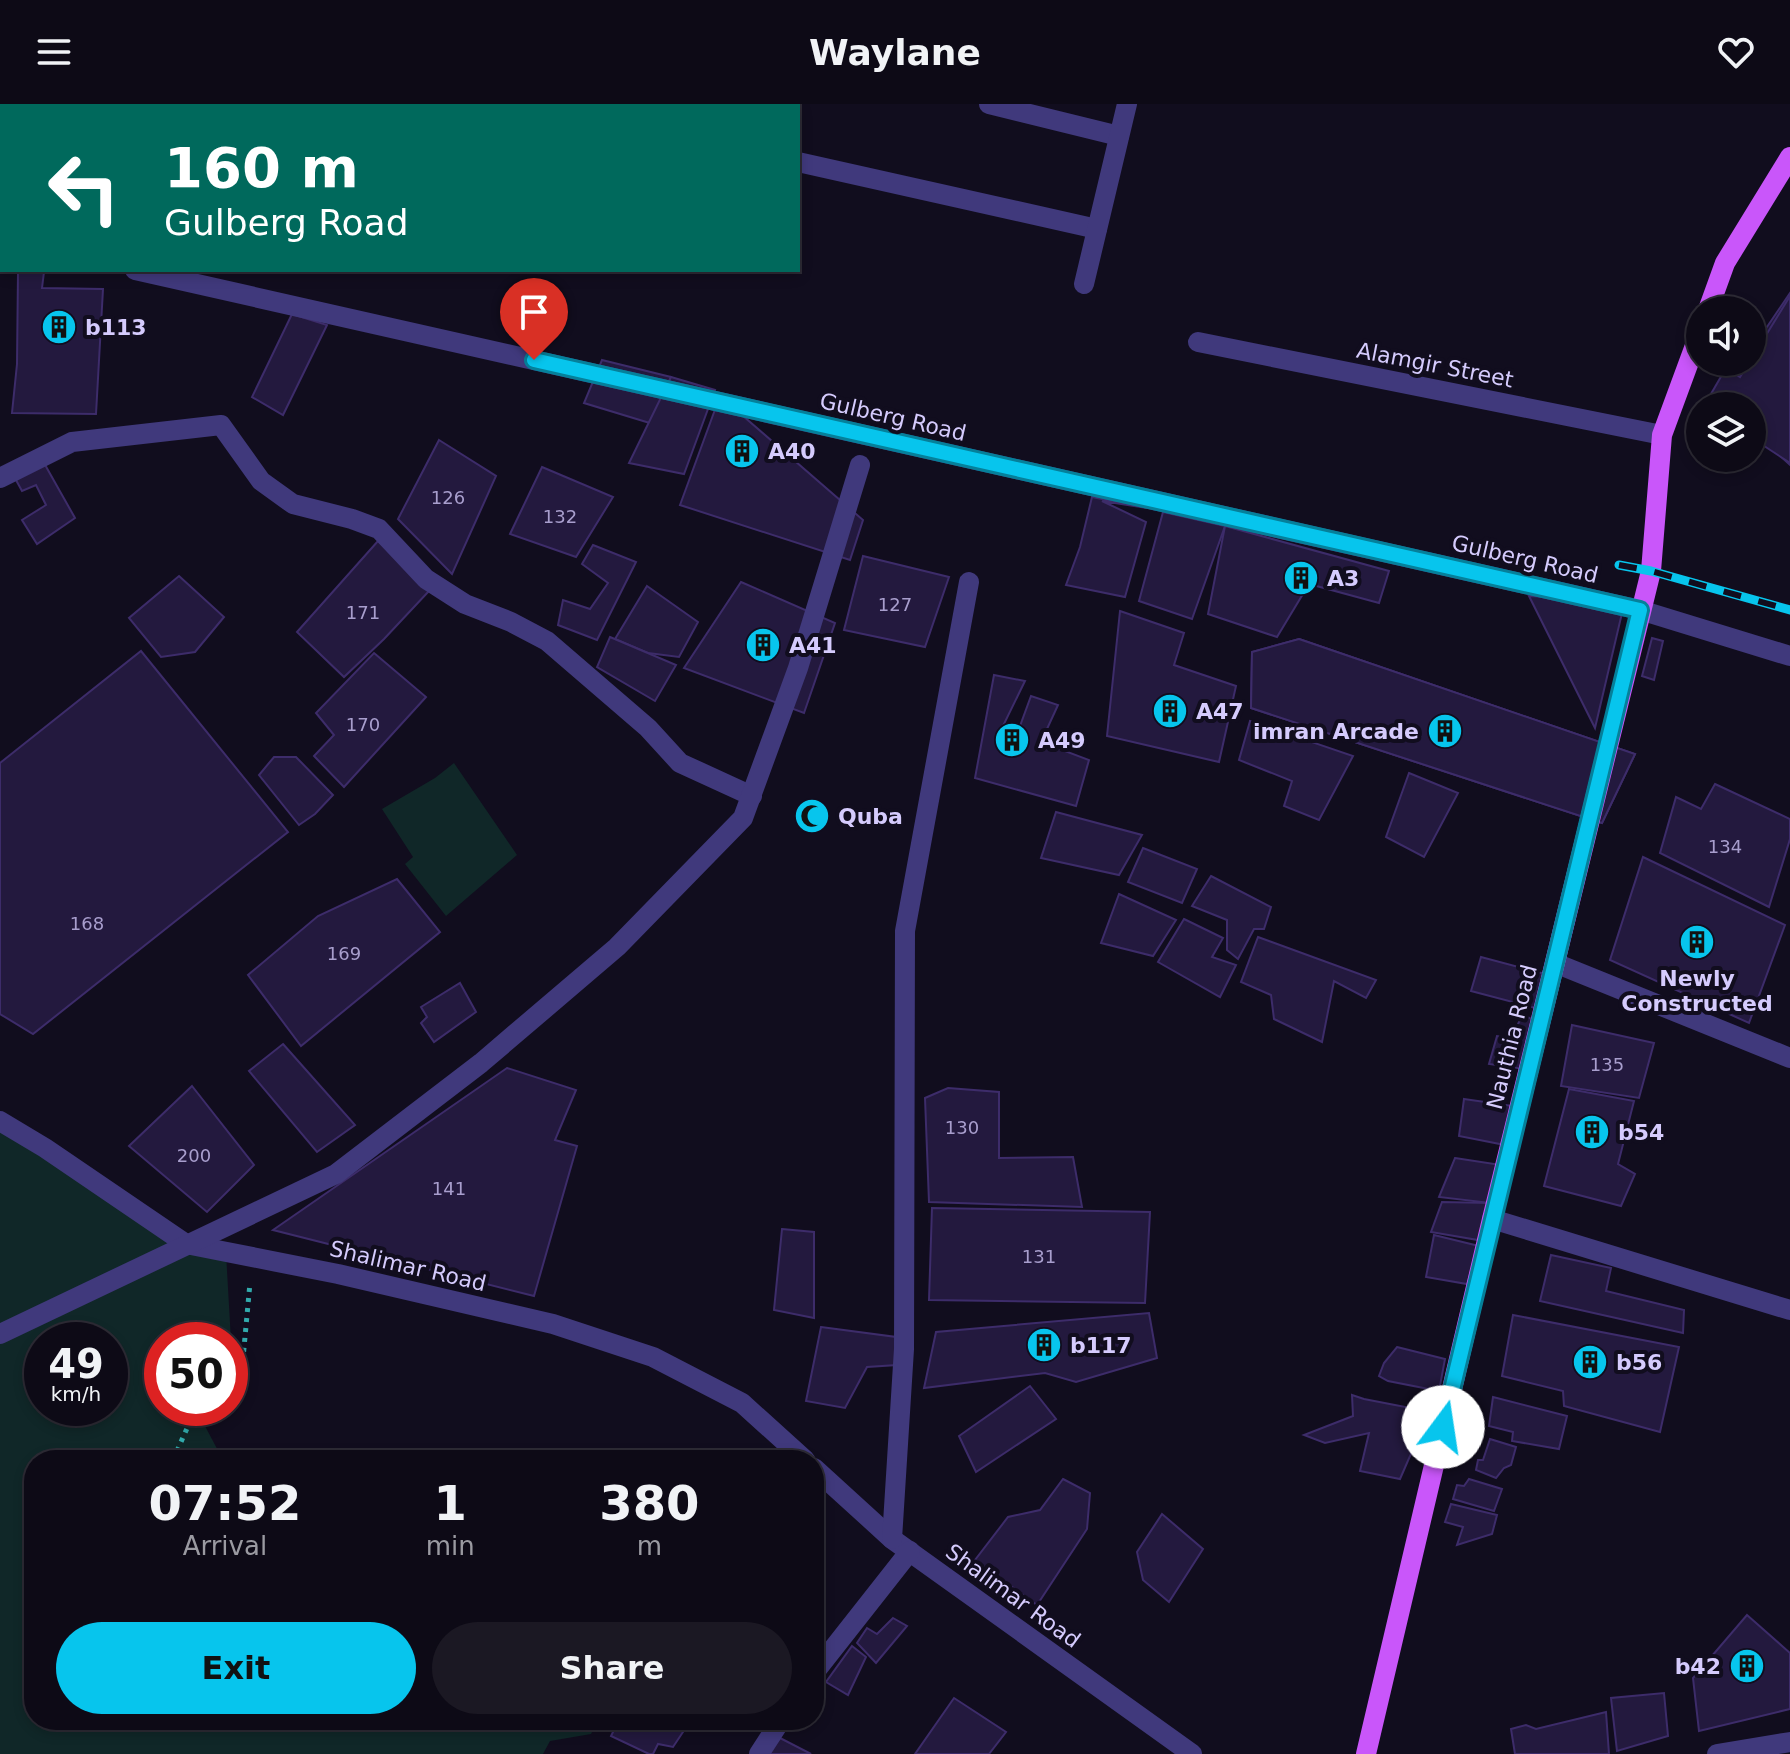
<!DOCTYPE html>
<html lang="en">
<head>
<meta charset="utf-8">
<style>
	body { margin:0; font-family:"DejaVu Sans",sans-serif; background:#1b1823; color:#f1f3f6; height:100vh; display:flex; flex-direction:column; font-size:30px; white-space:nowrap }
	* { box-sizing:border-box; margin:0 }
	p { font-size:26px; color:#9a9aa1 }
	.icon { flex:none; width:44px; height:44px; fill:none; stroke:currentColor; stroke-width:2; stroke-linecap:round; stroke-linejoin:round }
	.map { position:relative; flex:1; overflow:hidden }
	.drawer { position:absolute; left:24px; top:1346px; width:800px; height:280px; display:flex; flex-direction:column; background:#0d0a16; border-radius:32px; box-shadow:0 4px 12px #0003,0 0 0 2px #2d2b35 }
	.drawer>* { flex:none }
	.top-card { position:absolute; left:0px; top:0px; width:800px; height:168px; box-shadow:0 4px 12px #0003,0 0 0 2px #2d2b35; background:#00695c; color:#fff; overflow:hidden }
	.fabs { position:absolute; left:1686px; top:192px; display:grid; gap:16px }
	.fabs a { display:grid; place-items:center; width:80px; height:80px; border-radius:50%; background:#0d0a16; box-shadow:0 4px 12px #0003,0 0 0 2px #2d2b35; font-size:40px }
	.speed { position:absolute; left:24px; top:1218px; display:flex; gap:16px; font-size:40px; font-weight:700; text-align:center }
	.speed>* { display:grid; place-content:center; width:104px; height:104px; border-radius:50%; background:#0d0a16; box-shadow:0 4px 12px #0003,0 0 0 2px #2d2b35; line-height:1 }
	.speed small { font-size:20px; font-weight:400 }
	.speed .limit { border:12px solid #d22; background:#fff; color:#111 }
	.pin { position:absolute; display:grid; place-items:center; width:68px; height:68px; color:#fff; margin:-82px -34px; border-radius:50% 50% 50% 0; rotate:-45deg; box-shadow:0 0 8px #0007 }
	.pin .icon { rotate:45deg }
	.me { position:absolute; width:88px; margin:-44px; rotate:14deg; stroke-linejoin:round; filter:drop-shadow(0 0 6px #0008) }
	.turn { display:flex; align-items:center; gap:28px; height:168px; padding:0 32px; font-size:36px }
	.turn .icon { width:104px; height:104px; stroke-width:2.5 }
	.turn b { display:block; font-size:56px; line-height:68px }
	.eta { display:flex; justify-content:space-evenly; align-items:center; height:136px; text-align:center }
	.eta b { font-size:48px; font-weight:800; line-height:56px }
	.button { display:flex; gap:16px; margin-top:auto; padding:16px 32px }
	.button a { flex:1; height:92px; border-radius:48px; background:#07c5ed; color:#111; font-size:32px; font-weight:800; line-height:92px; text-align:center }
	.button a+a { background:#1b1823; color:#f1f3f6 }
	header { display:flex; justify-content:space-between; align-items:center; height:104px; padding:0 32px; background:#0d0a16; font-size:36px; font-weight:800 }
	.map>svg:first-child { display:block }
	.green { fill:#102728; fill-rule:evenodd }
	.building { fill:#23193e; stroke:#3d2c6a; stroke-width:2 }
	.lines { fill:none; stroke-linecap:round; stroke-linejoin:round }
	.path { stroke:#31aaac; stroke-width:5; stroke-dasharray:4 6; stroke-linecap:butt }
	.minor { stroke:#40397c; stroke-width:20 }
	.major { stroke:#c956fa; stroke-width:20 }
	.rail-casing { stroke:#07c5ed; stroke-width:9 }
	.rail { stroke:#110d1e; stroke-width:6; stroke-dasharray:18; stroke-linecap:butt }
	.route-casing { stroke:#05809a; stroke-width:20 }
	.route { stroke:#07c5ed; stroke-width:14 }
	.labels { text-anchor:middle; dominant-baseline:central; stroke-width:8; stroke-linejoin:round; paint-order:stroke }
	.number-label { font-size:18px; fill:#a89ecd }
	.poi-label { font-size:22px; font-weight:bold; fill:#d5cbfd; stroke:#110d1e; text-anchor:start }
	.street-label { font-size:22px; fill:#d5cbfd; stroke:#110d1e }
</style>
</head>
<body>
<header><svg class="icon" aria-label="menu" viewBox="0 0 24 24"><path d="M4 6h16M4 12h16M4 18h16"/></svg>Waylane<svg class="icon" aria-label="heart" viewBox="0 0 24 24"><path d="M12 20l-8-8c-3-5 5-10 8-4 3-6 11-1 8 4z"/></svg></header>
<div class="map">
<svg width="1790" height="1650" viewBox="0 0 1790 1650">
	<rect width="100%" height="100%" fill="#110d1e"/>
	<!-- green -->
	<g class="green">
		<polygon points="454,659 517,751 446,812 405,760 413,753 382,705 435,674"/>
		<path d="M0 1021 186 1140 226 1149 235 1306 205 1322 223 1356H34V1616H598L591 1630 550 1637 543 1650H0ZM42 1236H110V1304H42ZM162 1236H230V1304H162Z"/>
	</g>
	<!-- building -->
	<g class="building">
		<polygon points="18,168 44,168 42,184 103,185 96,310 12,309 17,260"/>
		<polygon points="1790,189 1790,361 1752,326 1752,302 1726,302 1724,300 1725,285 1743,258 1752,258 1752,245"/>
		<polygon points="1790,192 1790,359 1752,334 1752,302 1704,302 1726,264 1740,273 1749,258 1752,258 1752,254"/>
		<polygon points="292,210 327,221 283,311 252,293"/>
		<polygon points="602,256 671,273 653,320 584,299"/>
		<polygon points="671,273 715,286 684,370 629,359"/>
		<polygon points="720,292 863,416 850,456 680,401"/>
		<polygon points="439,336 496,372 452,470 398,415"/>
		<polygon points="44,359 75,414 37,440 22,416 46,401 36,381 22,387 16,376"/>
		<polygon points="542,363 613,393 576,453 510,430"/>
		<polygon points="1092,393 1147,404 1102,397 1146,418 1125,493 1066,481 1080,443"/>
		<polygon points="1163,408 1225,422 1192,515 1139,497"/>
		<polygon points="1225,422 1389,467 1379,499 1309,480 1277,533 1208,510"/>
		<polygon points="378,437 429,487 384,535 344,573 297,528"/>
		<polygon points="593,441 636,458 597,536 558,521 563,496 590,505 608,479 582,460"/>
		<polygon points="863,452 949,473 925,543 844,526"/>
		<polygon points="179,472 224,513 195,548 161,553 129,514"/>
		<polygon points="741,478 835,519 804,609 684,564"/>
		<polygon points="647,482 698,518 679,553 648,549 615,535"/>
		<polygon points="1529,492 1550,493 1622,509 1595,624"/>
		<polygon points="1120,507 1184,529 1174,561 1236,582 1219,658 1107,632"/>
		<polygon points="610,533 676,561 655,597 597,563"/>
		<polygon points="1652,534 1663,537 1654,576 1642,572"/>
		<polygon points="1299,535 1635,650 1602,719 1251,604 1252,548"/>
		<polygon points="1299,535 1635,650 1602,719 1251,604 1252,548"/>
		<polygon points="141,547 288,728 33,930 0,910 0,659"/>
		<polygon points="374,549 426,593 344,683 314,652 334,631 316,609"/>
		<polygon points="994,571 1025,577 1001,626 1016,633 1031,592 1058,601 1041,638 1089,656 1076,702 975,674"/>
		<polygon points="1250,617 1353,652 1319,716 1284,702 1292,677 1239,656"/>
		<polygon points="274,653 296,653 333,691 315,710 299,721 259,671"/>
		<polygon points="1409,669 1458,689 1424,753 1386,733"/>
		<polygon points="1715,680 1790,715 1790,735 1769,803 1660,749 1676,693 1701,705"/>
		<polygon points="1056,708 1142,731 1119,771 1041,754"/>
		<polygon points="1143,744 1197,765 1182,799 1128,778"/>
		<polygon points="1643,753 1785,821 1749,919 1610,856"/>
		<polygon points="1211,772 1271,803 1264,825 1254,825 1238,855 1227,846 1227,816 1192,802"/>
		<polygon points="397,775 440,828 301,942 248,871 318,812"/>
		<polygon points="1119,790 1176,816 1153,852 1101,839"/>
		<polygon points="1184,815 1223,834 1212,853 1236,861 1220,893 1158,858"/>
		<polygon points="1258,833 1376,876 1366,894 1334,877 1322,938 1274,915 1271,891 1241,878"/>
		<polygon points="1481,853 1549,871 1543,906 1471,887"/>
		<polygon points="460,879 476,908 434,938 421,919 427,913 421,903"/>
		<polygon points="1523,911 1536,917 1524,965 1489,960 1497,932 1510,934"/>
		<polygon points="1572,921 1654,939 1639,994 1561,982"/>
		<polygon points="283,940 355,1021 317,1048 249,967"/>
		<polygon points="507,964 576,986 555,1036 577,1042 534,1192 273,1126"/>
		<polygon points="192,982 254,1061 207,1108 129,1042"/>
		<polygon points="948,984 999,988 999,1054 1073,1053 1082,1103 929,1098 925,994"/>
		<polygon points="1569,985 1634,997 1618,1060 1635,1070 1621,1102 1544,1082"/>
		<polygon points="1464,995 1513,1002 1505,1041 1459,1032"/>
		<polygon points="1455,1054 1501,1061 1490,1099 1439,1093"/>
		<polygon points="1442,1098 1490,1099 1478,1136 1431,1128"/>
		<polygon points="932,1104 1150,1108 1145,1199 929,1196"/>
		<polygon points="782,1125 814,1128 814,1214 774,1206"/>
		<polygon points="1434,1131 1479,1142 1467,1180 1426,1173"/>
		<polygon points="1551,1151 1611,1164 1606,1187 1684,1206 1683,1229 1540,1197"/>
		<polygon points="1149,1209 1157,1254 1076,1278 1045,1269 924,1284 936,1228"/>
		<polygon points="1513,1211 1679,1243 1660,1328 1564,1302 1563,1287 1502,1272"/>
		<polygon points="821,1223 896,1233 897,1261 867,1263 845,1304 806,1297"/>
		<polygon points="1397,1243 1445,1255 1439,1287 1388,1277 1379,1272 1384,1259"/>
		<polygon points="1030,1282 1056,1315 976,1368 959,1332"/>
		<polygon points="1352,1291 1364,1295 1421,1306 1417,1336 1400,1375 1360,1367 1369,1329 1325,1339 1304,1331 1353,1312"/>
		<polygon points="1493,1293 1567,1312 1559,1345 1512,1337 1513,1328 1489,1322"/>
		<polygon points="1490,1335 1516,1343 1511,1361 1504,1364 1496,1374 1476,1366 1478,1356 1483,1356"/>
		<polygon points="1063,1375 1090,1389 1087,1425 1037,1501 975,1456 1008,1413 1040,1406"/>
		<polygon points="1469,1375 1502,1385 1494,1407 1453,1395 1457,1381 1464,1382"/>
		<polygon points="1451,1400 1497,1411 1492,1430 1457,1441 1463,1423 1445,1418"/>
		<polygon points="1162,1410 1203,1445 1169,1498 1143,1476 1137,1448"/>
		<polygon points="1747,1511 1790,1549 1790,1605 1699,1627 1693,1574"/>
		<polygon points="893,1514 907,1522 876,1559 857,1539 867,1524 877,1530"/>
		<polygon points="852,1542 866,1553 848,1591 826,1578"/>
		<polygon points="1664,1589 1668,1632 1617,1647 1611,1594"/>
		<polygon points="954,1594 1006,1628 989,1650 915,1650"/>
		<polygon points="1606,1608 1609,1650 1515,1650 1511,1625 1526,1621 1536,1625"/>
		<polygon points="619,1616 691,1616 673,1643 658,1640 653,1650 649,1650 611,1632"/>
		<polygon points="780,1634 811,1650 767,1650"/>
	</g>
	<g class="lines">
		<!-- path -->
		<g class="path">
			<polyline points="230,1280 241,1276 250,1179"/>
			<polyline points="173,1356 196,1304"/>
		</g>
		<!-- minor -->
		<g class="minor">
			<polyline points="989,0 1119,32"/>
			<polyline points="798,58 1097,125"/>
			<polyline points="0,138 2,138"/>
			<polyline points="135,166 1640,506 1790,552"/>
			<polyline points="1084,180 1127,0"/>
			<polyline points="1198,238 1662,331"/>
			<polyline points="0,374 72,338 221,321 261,377 293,400 352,415 379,425 426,475 465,500 511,518 547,537 648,624 680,659 752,692"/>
			<polyline points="1555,859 1790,954"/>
			<polyline points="0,1017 45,1044 186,1140 338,1170 553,1220 653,1253 742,1299 805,1356"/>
			<polyline points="1492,1115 1790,1206"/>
			<polyline points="0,1230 336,1070 481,959 617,843 743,714 798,564 860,361"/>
			<polyline points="814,1364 892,1435 1192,1650"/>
			<polyline points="892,1435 904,1245 905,827 969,478"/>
			<polyline points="814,1569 910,1447"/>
			<polyline points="759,1650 781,1616"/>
			<polyline points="1717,1650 1790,1638"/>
		</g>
		<!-- major -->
		<g class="major">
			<polyline points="1708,206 1725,159 1790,53"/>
			<polyline points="1366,1650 1492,1115 1651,467 1662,331 1700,228"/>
		</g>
		<!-- rail casing -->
		<g class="rail-casing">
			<polyline id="rail" points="1619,461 1651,467 1790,506"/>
		</g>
		<!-- rail -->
		<use href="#rail" class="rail"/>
	</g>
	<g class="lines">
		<!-- route casing -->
		<g class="route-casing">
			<polyline id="route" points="534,256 1640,506 1443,1323"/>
		</g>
		<!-- route -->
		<use href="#route" class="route"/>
	</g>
	<!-- icons -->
	<defs>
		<g id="building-disc" transform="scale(1.8)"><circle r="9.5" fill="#07c5ed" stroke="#110d1e"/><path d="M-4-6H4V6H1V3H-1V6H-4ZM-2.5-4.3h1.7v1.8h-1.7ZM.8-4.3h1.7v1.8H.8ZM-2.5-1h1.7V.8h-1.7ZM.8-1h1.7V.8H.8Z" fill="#111"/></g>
		<g id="mosque-disc" transform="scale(1.8)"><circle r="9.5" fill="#07c5ed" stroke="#110d1e"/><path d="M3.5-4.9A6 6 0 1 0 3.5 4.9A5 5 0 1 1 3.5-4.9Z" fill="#111"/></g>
	</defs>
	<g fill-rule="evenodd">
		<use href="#building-disc" x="59" y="223"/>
		<use href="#building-disc" x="742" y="347"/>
		<use href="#building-disc" x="1301" y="474"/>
		<use href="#building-disc" x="763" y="541"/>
		<use href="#building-disc" x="1170" y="607"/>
		<use href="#building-disc" x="1445" y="627"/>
		<use href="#building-disc" x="1012" y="636"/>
		<use href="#mosque-disc" x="812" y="712"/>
		<use href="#building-disc" x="1697" y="838"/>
		<use href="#building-disc" x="1592" y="1028"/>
		<use href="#building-disc" x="1044" y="1241"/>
		<use href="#building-disc" x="1590" y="1258"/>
		<use href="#building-disc" x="1747" y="1562"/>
	</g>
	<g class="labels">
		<!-- number labels -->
		<g class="number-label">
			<text x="448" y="393">126</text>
			<text x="560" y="412">132</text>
			<text x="895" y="500">127</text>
			<text x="363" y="508">171</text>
			<text x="363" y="620">170</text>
			<text x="1725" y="742">134</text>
			<text x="87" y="819">168</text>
			<text x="344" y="849">169</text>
			<text x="1607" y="960">135</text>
			<text x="962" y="1023">130</text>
			<text x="194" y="1051">200</text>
			<text x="449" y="1084">141</text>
			<text x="1039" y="1152">131</text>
		</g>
		<!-- poi labels -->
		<g class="poi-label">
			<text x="85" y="223">b113</text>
			<text x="768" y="347">A40</text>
			<text x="1327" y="474">A3</text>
			<text x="789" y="541">A41</text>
			<text x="1196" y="607">A47</text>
			<text x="1419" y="627" text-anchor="end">imran Arcade</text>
			<text x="1038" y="636">A49</text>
			<text x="838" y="712">Quba</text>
			<text x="1697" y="874" text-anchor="middle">Newly<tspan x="1697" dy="25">Constructed</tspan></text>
			<text x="1618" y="1028">b54</text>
			<text x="1070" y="1241">b117</text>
			<text x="1616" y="1258">b56</text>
			<text x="1721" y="1562" text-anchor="end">b42</text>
		</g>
		<!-- street labels -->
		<g class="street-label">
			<text transform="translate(1435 261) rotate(11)">Alamgir Street</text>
			<text transform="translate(893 313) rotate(13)">Gulberg Road</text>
			<text transform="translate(1525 455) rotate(13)">Gulberg Road</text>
			<text transform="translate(1512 933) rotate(-76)">Nauthia Road</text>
			<text transform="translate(408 1162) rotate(13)">Shalimar Road</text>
			<text transform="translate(1013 1492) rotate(36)">Shalimar Road</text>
		</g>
	</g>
</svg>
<div class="fabs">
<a><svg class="icon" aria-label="sound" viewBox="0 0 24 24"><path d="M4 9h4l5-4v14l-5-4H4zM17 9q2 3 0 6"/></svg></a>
<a><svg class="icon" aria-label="layers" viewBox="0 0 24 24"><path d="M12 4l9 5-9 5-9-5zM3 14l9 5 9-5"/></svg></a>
</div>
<div class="speed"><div>49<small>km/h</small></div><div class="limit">50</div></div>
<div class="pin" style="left:534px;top:256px;background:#d93025"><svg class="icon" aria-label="arrive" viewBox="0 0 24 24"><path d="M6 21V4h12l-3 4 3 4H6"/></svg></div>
<svg class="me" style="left:1443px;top:1323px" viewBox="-20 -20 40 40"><circle r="19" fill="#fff"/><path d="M0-13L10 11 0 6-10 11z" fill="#07c5ed"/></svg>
<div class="top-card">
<div class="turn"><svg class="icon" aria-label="left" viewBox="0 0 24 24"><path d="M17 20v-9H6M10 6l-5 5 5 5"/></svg><div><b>160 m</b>Gulberg Road</div></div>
</div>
<section class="drawer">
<div class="eta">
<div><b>07:52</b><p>Arrival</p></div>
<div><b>1</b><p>min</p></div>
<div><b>380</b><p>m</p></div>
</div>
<div class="button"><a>Exit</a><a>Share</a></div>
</section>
</div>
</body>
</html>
